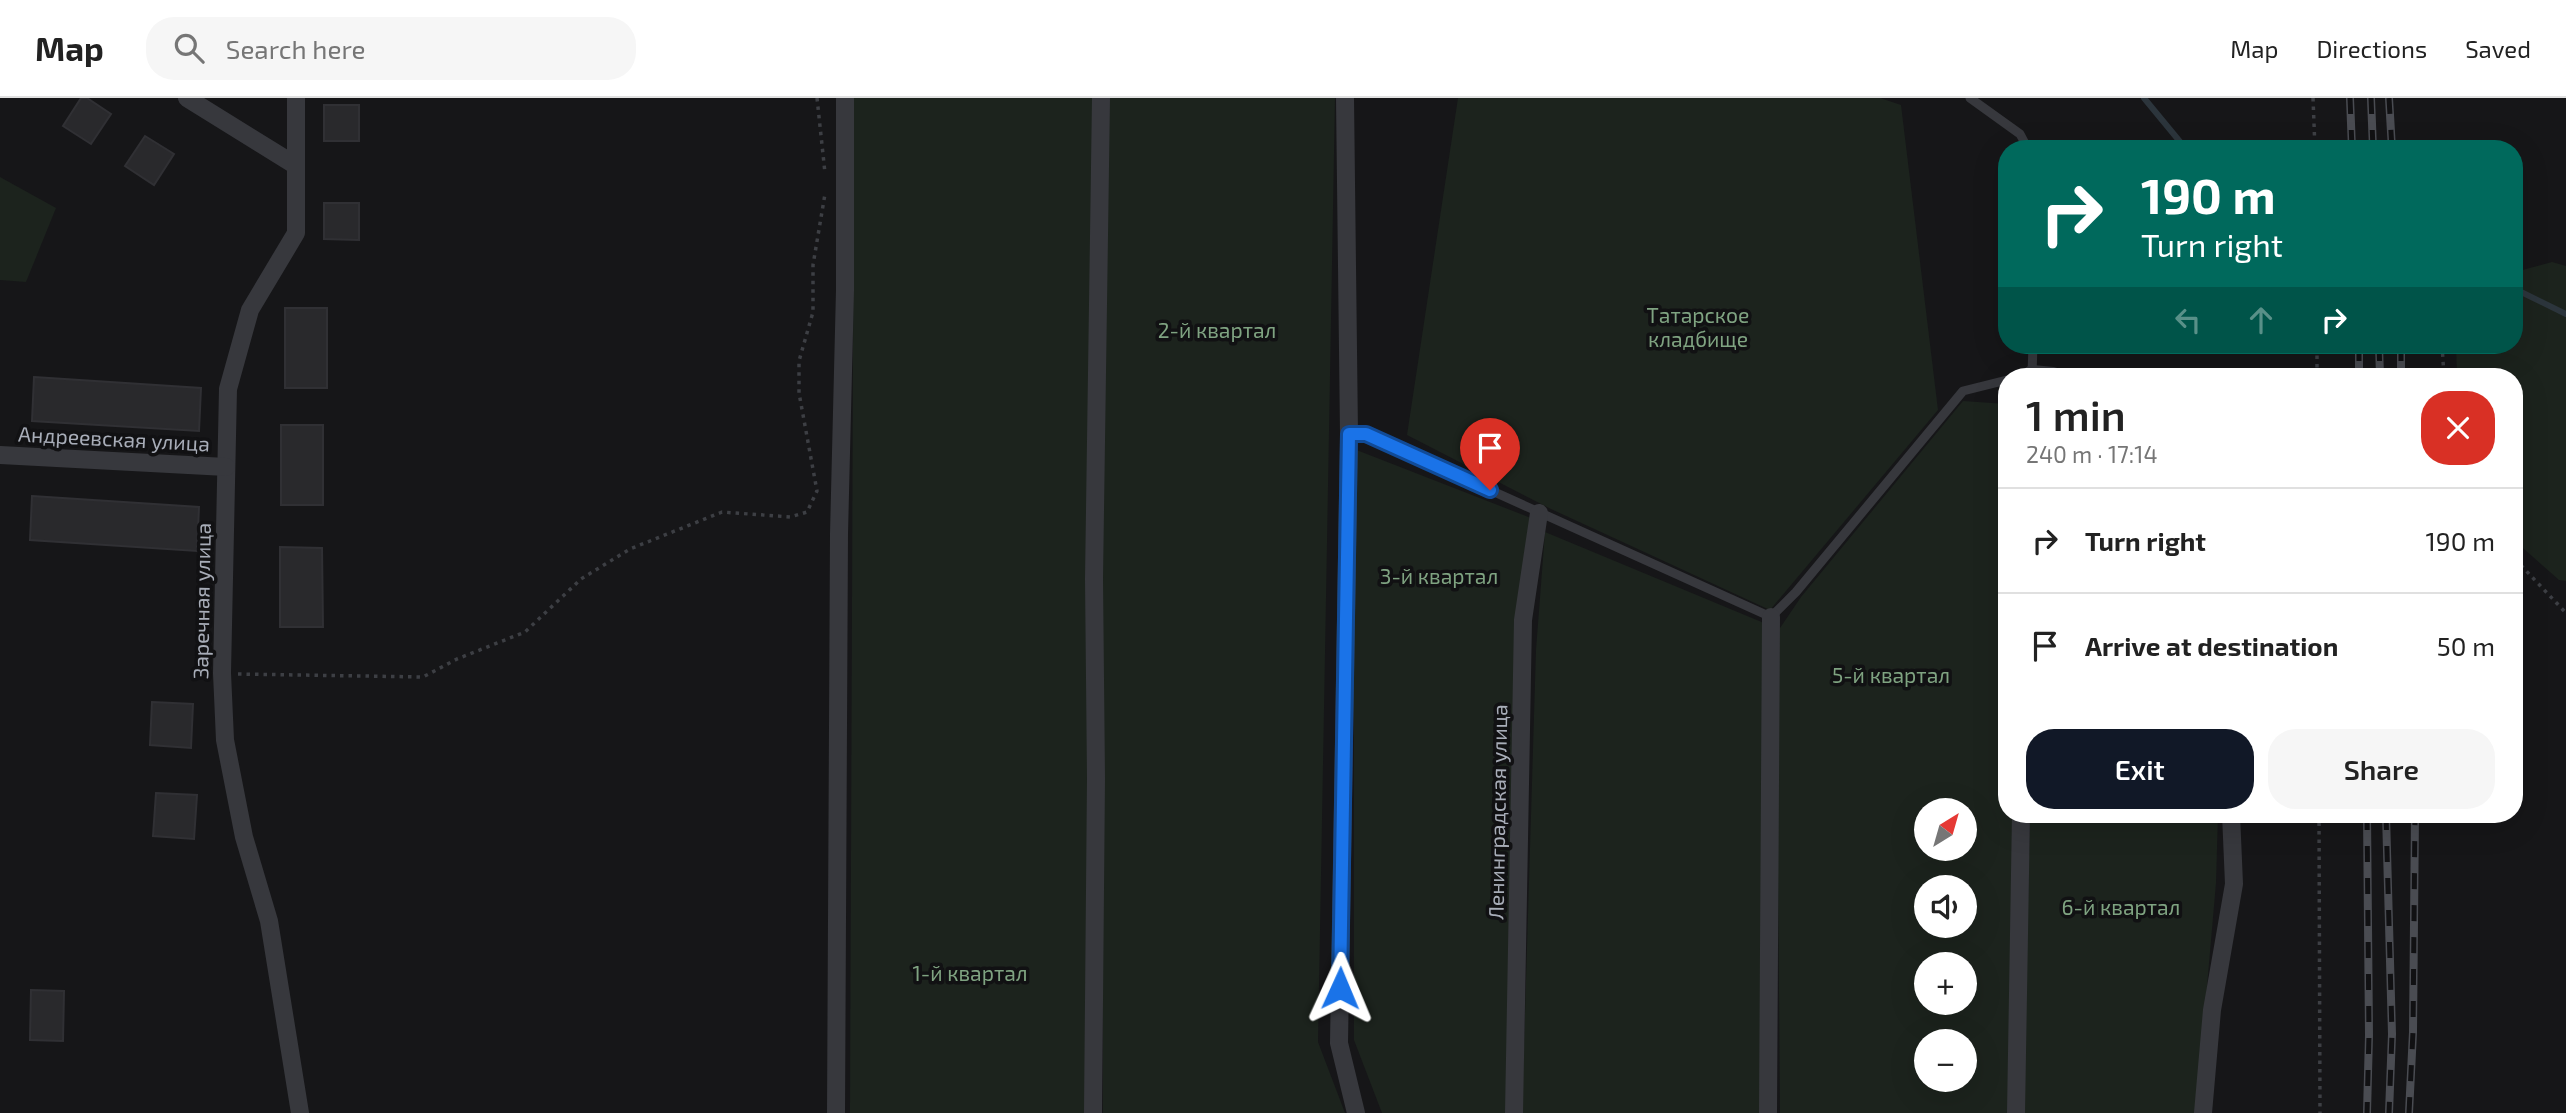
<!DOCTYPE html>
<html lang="en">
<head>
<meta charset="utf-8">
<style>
	body { margin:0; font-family:"Exo 2",sans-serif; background:#f6f6f6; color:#222; height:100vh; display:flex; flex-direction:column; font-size:26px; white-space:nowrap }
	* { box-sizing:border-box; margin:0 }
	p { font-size:23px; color:#767676 }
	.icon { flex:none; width:38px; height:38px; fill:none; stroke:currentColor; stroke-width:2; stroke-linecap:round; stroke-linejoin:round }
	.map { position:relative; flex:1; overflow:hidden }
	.drawer { position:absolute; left:1998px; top:270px; width:525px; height:455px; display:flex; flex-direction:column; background:#fff; border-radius:28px; box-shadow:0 7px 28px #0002 }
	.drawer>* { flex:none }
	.top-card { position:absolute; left:1998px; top:42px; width:525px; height:214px; border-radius:28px; box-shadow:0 7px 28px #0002; background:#00695c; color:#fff; overflow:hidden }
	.needle { width:46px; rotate:37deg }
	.buttons { position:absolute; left:1914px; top:700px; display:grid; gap:14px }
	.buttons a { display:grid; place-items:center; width:63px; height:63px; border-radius:50%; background:#fff; box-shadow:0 7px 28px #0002; font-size:35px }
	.pin { position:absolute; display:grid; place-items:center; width:60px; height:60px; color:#fff; margin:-72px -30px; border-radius:50% 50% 50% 0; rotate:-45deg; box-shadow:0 0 7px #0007 }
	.pin .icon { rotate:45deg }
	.me { position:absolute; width:77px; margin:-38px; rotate:1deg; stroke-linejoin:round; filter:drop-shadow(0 0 5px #0008) }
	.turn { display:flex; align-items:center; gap:24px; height:147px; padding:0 28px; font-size:32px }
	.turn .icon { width:91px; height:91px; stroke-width:2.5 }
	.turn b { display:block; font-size:49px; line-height:60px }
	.lanes { display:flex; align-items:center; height:66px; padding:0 28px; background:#0003; justify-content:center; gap:35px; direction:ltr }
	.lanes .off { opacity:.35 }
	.round { display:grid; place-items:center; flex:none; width:74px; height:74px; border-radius:28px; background:#f6f6f6 }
	.head { display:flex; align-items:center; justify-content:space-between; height:119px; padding:0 28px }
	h1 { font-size:42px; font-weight:600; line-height:52px }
	.button { display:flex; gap:14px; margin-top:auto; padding:14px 28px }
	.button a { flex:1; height:80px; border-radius:28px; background:#111827; color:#fff; font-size:28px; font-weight:600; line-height:80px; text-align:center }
	.button a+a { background:#f6f6f6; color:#222 }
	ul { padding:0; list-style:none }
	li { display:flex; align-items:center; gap:21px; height:105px; padding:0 28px; border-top:2px solid #e0e0e0 }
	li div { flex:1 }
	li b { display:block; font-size:26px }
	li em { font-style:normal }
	header { display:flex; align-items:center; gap:42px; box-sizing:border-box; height:98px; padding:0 35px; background:#fff; border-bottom:2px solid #e0e0e0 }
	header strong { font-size:33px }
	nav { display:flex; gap:38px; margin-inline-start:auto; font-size:24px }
	.search { width:490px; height:63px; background:#f6f6f6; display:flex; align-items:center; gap:18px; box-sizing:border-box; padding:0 24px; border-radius:28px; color:#767676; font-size:26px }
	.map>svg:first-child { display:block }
	.green { fill:#1c231d; fill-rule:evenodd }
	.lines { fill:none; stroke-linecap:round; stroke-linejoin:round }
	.stream { stroke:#2c353c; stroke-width:6 }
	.building { fill:#29292c; stroke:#303034; stroke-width:2 }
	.path { stroke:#3d3f44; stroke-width:3.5; stroke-dasharray:3.5 5; stroke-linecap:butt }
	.service { stroke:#37383d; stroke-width:9 }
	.minor { stroke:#37383d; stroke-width:18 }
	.rail-casing { stroke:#4a4c52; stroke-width:8 }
	.rail { stroke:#111113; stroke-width:5; stroke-dasharray:16; stroke-linecap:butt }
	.route-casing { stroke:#114b97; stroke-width:18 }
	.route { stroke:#1a73e8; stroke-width:12 }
	.labels { text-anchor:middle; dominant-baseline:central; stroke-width:7; stroke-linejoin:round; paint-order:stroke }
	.park-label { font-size:21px; fill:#7fa381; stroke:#111113 }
	.street-label { font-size:21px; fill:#a8adb8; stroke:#111113 }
</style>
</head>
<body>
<header>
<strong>Map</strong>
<div class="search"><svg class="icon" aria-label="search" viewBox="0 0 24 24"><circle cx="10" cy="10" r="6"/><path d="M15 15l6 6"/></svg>Search here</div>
<nav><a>Map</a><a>Directions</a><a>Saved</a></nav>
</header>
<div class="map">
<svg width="2566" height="1015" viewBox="0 0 2566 1015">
	<rect width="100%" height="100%" fill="#161618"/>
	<!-- green -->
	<g class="green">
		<polygon points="854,0 1094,0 1090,1015 850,1015"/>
		<polygon points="1108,0 1335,0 1318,944 1345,1015 1103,1015 1103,248"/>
		<polygon points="1458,0 1880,0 1901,7 1938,312 1770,512 1551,411 1407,337"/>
		<polygon points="0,79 56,110 26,184 0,182"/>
		<polygon points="2552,164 2566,168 2566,483 2559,482 2515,443 2515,278 2457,278 2456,247 2515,247 2515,174"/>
		<path d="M1963 303 2007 306V716H2018L2011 1015H1780L1776 536 1801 499ZM1927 712H1965V751H1927ZM1927 789H1965V828H1927ZM1927 866H1965V905H1927ZM1927 943H1965V982H1927Z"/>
		<polygon points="1354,351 1531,420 1506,1015 1382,1015 1354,942"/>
		<polygon points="1545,434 1764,525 1761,1015 1522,1015 1536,552"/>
		<polygon points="2030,716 2218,716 2216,785 2196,1015 2023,1015"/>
	</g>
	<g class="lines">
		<!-- stream -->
		<g class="stream">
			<polyline points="2144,0 2186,51"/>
			<polyline points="2515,191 2566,216"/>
		</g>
	</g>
	<!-- building -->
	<g class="building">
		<polygon points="81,0 87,0 111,16 91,46 63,28"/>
		<rect x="324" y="7" width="35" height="36"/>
		<polygon points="145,38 174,56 154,87 125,68"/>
		<polygon points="324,105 359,105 359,142 324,141"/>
		<rect x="285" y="210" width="42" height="80"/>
		<polygon points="34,279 201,290 199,333 32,323"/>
		<rect x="281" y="327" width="42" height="80"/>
		<polygon points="32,398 199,409 197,453 30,442"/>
		<polygon points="280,449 322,450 323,529 280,529"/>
		<polygon points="152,604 193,606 191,650 150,647"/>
		<polygon points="156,695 197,697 194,741 153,738"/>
		<polygon points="31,892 64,893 63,943 30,942"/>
	</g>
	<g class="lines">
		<!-- path -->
		<g class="path">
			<polyline points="817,0 825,75"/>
			<polyline points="2313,0 2315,51"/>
			<polyline points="2442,247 2444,278"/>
			<polyline points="2317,278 2317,247"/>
			<polyline points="2515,461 2566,515"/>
			<polyline points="238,576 423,579 457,561 525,534 581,481 630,451 722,414 790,419 807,414 817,393 799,295 799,263 813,214 813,167 825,96"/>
			<polyline points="2319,716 2320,1015"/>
		</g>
		<!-- service -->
		<g class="service">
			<polyline points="1970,0 2020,36 2028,51"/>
			<polyline points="2023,278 2032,276 2033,247"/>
			<polyline points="1349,336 1366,336 1771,519 1796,494 1963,293 2007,282"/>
		</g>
		<!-- minor -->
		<g class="minor">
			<polyline points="187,0 295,67"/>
			<polyline points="296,0 296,135 250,212 228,291 222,575 225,642 244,739 269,823 300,1015"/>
			<polyline points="1345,0 1349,336 1339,945 1356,1015"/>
			<polyline points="2032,278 2032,276 2053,278"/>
			<polyline points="0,357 226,369"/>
			<polyline points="836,1015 839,436 845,192 845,0"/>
			<polyline points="1093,1015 1096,680 1094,481 1101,0"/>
			<polyline points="1514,1015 1523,522 1539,415"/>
			<polyline points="1768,1015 1771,519"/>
			<polyline points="2016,1015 2021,716"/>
			<polyline points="2203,1015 2212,912 2234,786 2231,716"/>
		</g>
		<!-- rail casing -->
		<g class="rail-casing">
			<g id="rail">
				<polyline points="2350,0 2352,51"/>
				<polyline points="2371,0 2373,51"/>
				<polyline points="2389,0 2392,51"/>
				<polyline points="2359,247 2359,278"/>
				<polyline points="2379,247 2380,278"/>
				<polyline points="2401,247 2401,278"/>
				<polyline points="2367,716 2369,937 2367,1015"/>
				<polyline points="2386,716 2392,936 2389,1015"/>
				<polyline points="2409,1015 2413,934 2415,716"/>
			</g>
		</g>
		<!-- rail -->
		<use href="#rail" class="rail"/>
	</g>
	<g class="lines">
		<!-- route casing -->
		<g class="route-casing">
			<polyline id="route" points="1340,890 1349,336 1366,336 1490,392"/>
		</g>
		<!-- route -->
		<use href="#route" class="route"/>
	</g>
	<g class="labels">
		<!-- park labels -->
		<g class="park-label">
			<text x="1698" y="216">Татарское<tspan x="1698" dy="24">кладбище</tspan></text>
			<text x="1217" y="231">2-й квартал</text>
			<text x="1439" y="477">3-й квартал</text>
			<text x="1891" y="576">5-й квартал</text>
			<text x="2121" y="808">6-й квартал</text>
			<text x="970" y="874">1-й квартал</text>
		</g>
		<!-- street labels -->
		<g class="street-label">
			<text transform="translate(114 340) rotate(3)">Андреевская улица</text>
			<text transform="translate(201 503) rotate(-89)">Заречная улица</text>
			<text transform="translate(1497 714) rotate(-89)">Ленинградская улица</text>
		</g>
	</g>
</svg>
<div class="buttons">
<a><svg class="needle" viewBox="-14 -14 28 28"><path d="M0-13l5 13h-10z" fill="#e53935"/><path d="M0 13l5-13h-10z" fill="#767676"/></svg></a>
<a><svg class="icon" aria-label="sound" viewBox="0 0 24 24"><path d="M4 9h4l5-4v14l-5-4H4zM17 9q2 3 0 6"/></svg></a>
<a>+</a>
<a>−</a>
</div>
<div class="pin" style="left:1490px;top:392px;background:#d93025"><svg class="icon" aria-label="arrive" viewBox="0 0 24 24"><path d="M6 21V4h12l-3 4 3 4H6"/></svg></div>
<svg class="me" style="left:1340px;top:890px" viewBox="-20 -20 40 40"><path d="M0-17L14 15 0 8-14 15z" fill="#1a73e8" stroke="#fff" stroke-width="4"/></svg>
<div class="top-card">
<div class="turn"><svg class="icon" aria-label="right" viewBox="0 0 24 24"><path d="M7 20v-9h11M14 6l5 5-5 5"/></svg><div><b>190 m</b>Turn right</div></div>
<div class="lanes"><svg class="icon off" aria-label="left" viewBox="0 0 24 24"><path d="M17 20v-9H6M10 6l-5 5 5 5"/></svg><svg class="icon off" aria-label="ahead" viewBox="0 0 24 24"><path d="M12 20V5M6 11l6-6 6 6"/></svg><svg class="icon" aria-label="right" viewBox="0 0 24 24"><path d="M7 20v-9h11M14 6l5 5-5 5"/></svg></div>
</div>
<section class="drawer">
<div class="head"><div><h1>1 min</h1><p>240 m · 17:14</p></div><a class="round" style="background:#d93025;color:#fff"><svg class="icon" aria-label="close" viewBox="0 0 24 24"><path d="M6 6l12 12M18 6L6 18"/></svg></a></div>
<ul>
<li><svg class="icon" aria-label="right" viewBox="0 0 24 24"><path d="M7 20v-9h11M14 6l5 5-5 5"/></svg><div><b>Turn right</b></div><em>190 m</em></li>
<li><svg class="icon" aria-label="arrive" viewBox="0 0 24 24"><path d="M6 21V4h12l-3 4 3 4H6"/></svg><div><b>Arrive at destination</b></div><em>50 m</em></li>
</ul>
<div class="button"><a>Exit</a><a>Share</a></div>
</section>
</div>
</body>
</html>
